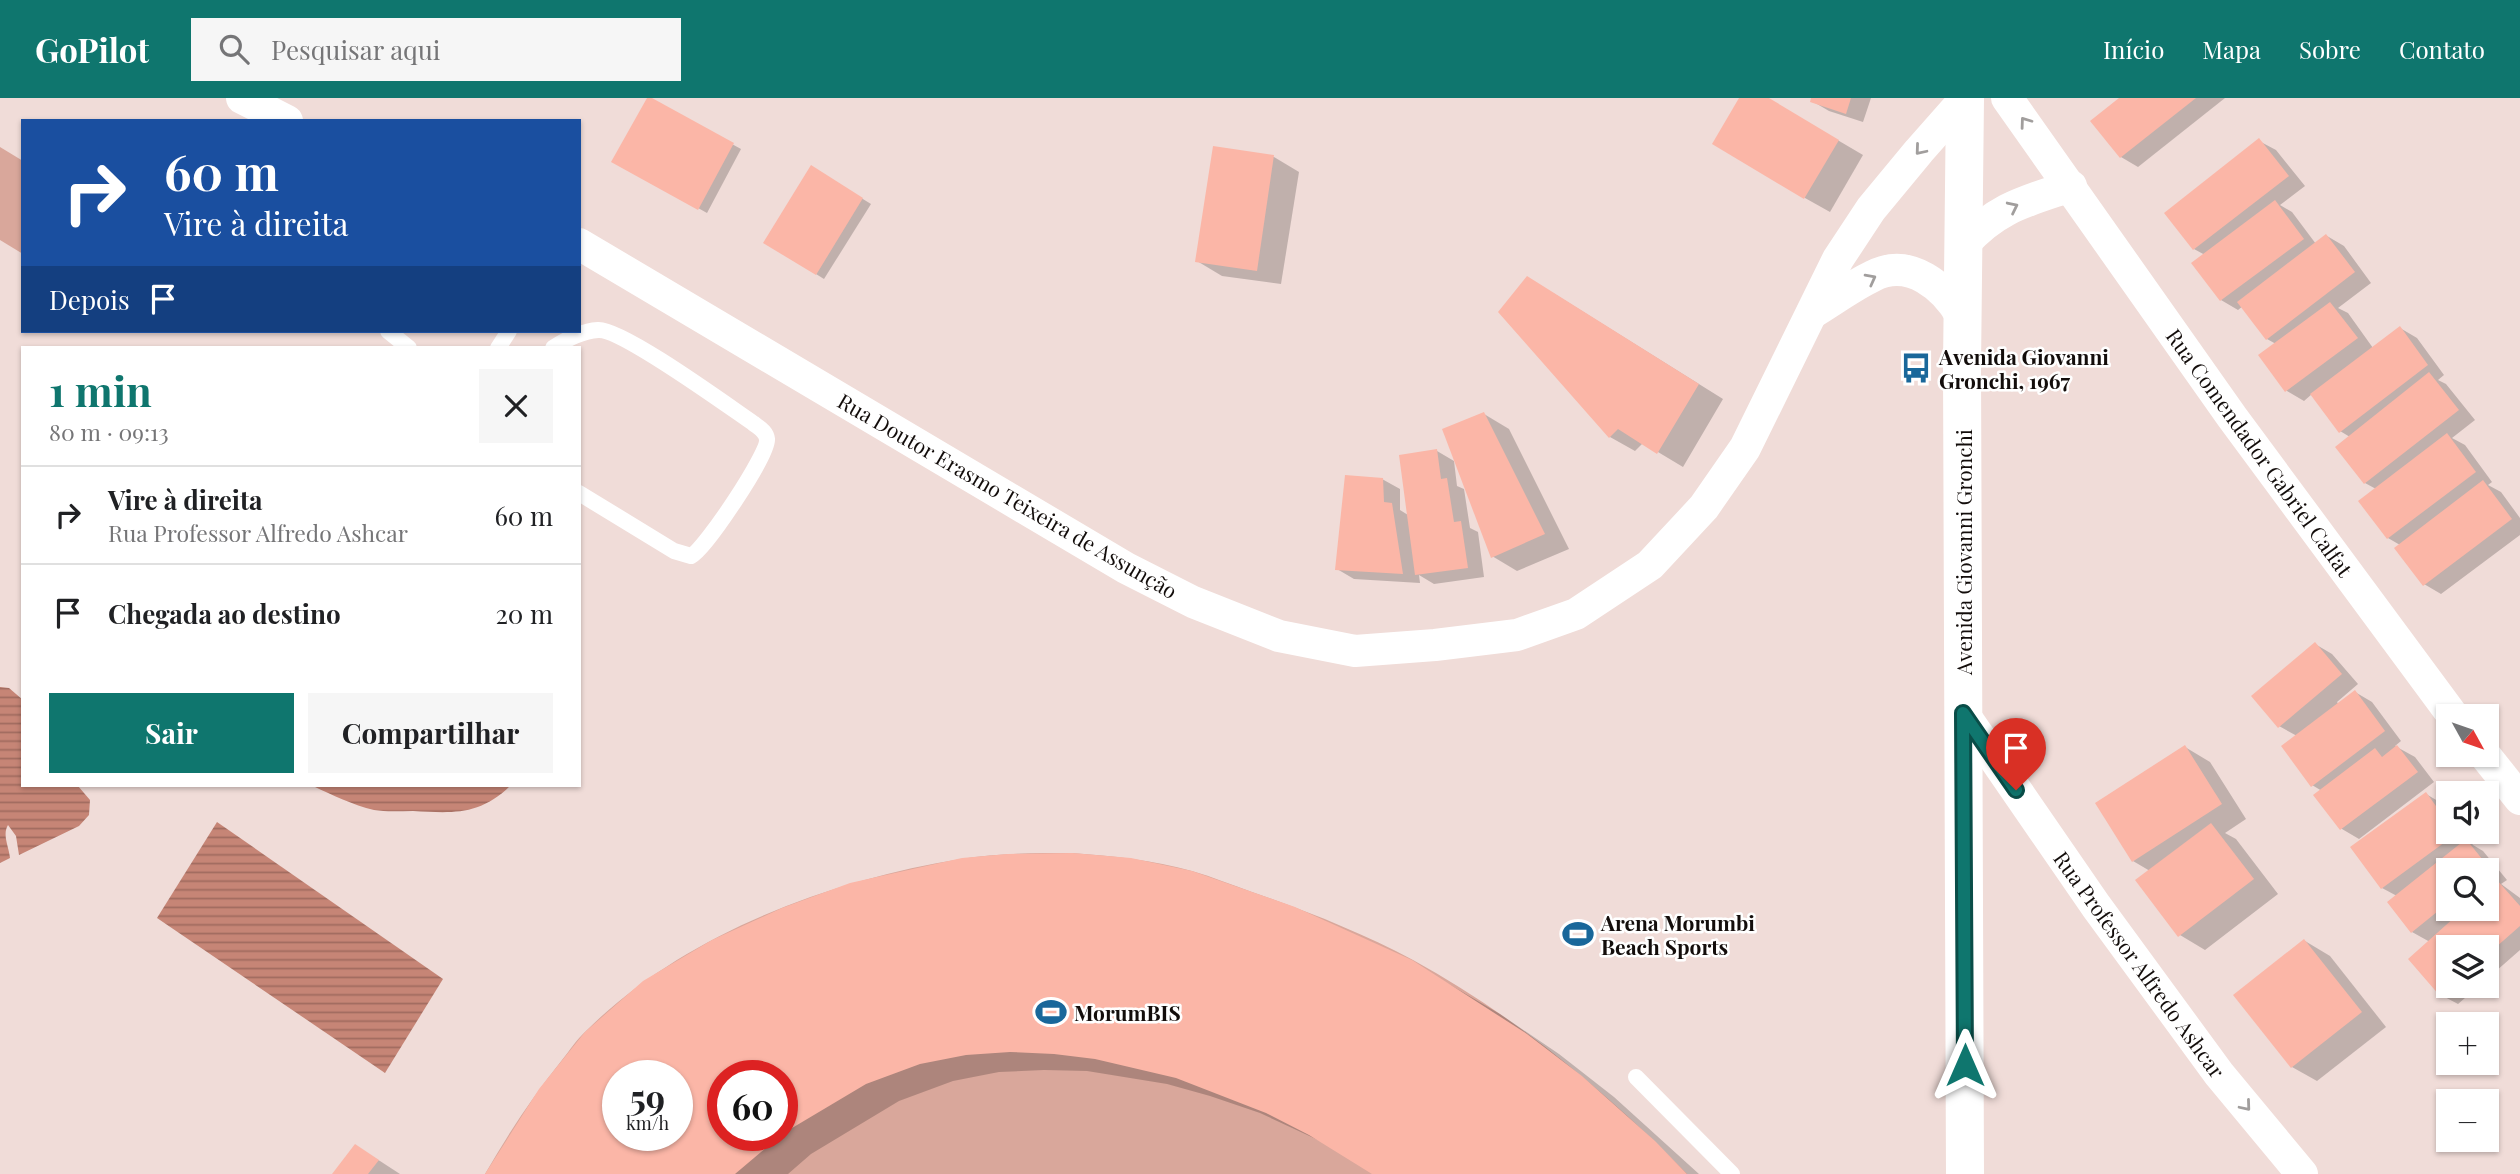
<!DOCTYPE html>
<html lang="pt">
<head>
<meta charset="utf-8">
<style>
	body { margin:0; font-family:"Playfair Display",serif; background:#f6f6f6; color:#202124; height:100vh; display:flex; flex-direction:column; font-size:26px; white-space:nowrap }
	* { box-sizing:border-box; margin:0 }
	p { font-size:23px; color:#757577 }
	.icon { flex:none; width:38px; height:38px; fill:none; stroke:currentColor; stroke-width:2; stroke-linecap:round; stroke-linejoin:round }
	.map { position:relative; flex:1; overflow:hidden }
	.details { position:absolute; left:21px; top:248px; width:560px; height:441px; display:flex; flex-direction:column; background:#fff; border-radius:0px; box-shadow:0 2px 5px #0004 }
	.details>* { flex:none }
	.banner { position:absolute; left:21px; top:21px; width:560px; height:214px; border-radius:0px; box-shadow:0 2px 5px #0004; background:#1a4fa0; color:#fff; overflow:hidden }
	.needle { width:46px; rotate:130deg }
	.buttons { position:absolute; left:2436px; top:606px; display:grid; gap:14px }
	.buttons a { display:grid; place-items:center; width:63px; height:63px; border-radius:0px; background:#fff; box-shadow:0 2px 5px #0004; font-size:35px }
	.speed { position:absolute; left:602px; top:962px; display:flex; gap:14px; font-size:35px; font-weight:700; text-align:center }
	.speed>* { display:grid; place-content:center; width:91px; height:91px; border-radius:50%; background:#fff; box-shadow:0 2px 5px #0004; line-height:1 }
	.speed small { font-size:18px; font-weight:400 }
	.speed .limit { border:10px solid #d22; background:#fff; color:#111 }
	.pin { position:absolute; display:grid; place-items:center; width:60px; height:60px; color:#fff; margin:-72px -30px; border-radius:50% 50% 50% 0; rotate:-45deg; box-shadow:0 0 7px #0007 }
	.pin .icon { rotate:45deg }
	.me { position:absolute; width:77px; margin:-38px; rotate:0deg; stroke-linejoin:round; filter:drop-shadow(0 0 5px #0008) }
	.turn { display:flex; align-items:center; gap:24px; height:147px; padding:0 28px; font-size:32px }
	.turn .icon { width:91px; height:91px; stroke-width:2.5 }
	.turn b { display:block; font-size:49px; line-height:60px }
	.then { display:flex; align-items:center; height:66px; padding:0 28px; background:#0003; gap:14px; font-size:26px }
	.round { display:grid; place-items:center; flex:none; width:74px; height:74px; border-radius:0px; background:#f6f6f6 }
	.overview { display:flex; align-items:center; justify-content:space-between; height:119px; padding:0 28px }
	h1 { font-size:42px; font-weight:700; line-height:52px; color:#0f766e }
	.cta { display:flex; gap:14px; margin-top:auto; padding:14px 28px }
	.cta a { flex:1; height:80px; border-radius:0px; background:#0f766e; color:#fff; font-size:28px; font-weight:700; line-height:80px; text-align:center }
	.cta a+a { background:#f6f6f6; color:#202124 }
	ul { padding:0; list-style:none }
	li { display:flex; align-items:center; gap:21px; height:98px; padding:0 28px; border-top:2px solid #e0e0e0 }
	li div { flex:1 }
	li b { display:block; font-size:26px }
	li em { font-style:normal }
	header { display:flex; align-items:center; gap:42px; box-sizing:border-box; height:98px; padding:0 35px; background:#0f766e; color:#fff }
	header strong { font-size:33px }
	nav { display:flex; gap:38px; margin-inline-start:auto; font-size:24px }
	.search { width:490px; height:63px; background:#f6f6f6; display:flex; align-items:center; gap:18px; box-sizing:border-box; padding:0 24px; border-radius:0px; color:#757577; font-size:26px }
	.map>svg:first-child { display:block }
	.green { fill:#d9a79b; fill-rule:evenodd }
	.water { fill:url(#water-rules) }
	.shadow { fill:#0003; fill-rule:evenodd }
	.building { fill:#fbb6a7; fill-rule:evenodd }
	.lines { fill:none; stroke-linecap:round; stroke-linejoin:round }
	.lane { stroke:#fff; stroke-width:16 }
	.street { stroke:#fff; stroke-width:32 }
	.primary { stroke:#fff; stroke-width:38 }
	.oneway { stroke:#a19e9d }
	.route-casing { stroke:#0a4d48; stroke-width:18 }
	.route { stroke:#0f766e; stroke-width:12 }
	.labels { text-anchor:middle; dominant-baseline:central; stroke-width:5; stroke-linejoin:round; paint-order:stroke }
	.poi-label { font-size:21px; font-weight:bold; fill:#130d0b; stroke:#fff; text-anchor:start }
	.street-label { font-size:21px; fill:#130d0b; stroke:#fff }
</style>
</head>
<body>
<header>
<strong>GoPilot</strong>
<div class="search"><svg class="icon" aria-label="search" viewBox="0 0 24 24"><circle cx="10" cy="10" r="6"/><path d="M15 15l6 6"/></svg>Pesquisar aqui</div>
<nav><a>Início</a><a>Mapa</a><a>Sobre</a><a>Contato</a></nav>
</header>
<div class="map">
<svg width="2520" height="1076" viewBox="0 0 2520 1076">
	<defs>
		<pattern id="water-rules" width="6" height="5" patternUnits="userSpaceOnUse" patternTransform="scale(1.75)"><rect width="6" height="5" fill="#c68576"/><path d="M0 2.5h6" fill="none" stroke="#a06b5f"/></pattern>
	</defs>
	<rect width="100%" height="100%" fill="#f0dcd8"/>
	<!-- green -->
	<g class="green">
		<polygon points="0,49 23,63 23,156 0,142"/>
		<path d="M1072 755C1112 758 1153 762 1192 773 1213 779 1232 787 1252 794 1307 813 1362 835 1413 862 1515 918 1606 993 1687 1076H485C508 1036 533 998 562 962 570 952 577 941 586 933 682 837 829 782 961 761 998 755 1035 755 1072 755ZM618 978H677V1038H618ZM723 978H782V1038H723Z"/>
	</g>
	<!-- water -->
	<g class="water">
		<path d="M0 589 9 590 23 602V688H78L90 702 89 717 79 728 19 757 16 738 8 727C2 737 9 749 10 760L0 765Z"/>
		<path d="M313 688H510C479 718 452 715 413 713 400 713 386 714 374 712 353 707 332 697 313 688Z"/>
		<polygon points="217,724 443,881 385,975 157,820"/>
	</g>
	<!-- shadow -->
	<g class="shadow">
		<polygon points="648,0 741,51 707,115 614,63"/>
		<polygon points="1741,0 1766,0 1863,57 1830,114 1805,100"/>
		<polygon points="1813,0 1871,0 1863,24 1829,13 1812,3"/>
		<polygon points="2122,0 2225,0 2138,69 2121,59"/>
		<polygon points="2259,43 2276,52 2305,88 2280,107 2292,114 2316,146 2327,138 2344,148 2371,185 2338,210 2348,215 2373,250 2400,230 2417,240 2444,277 2438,282 2446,286 2475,322 2452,340 2465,347 2492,384 2488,387 2501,394 2520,420 2520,437 2441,496 2424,486 2400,447 2388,440 2376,391 2365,385 2337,349 2350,339 2340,333 2312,296 2304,303 2287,293 2261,257 2276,246 2267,241 2243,208 2238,212 2221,202 2205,157 2194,151 2167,115"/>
		<polygon points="1214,50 1274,59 1299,74 1281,186 1222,178 1197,163"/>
		<polygon points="811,69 871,106 824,181 765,144"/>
		<polygon points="1553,195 1723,301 1683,369 1643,345 1635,353 1610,339"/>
		<polygon points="1484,316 1509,331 1569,451 1517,473 1492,458"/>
		<polygon points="1437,353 1454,363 1457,388 1464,391 1470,430 1478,434 1484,479 1434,486 1419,477 1420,485 1354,481 1337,471 1382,381 1400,391 1400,412 1408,417"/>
		<polygon points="2315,546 2332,556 2358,586 2337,604 2339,607 2355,594 2372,604 2401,643 2395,648 2415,659 2434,684 2359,741 2342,731 2316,697 2322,693 2312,687 2297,638 2279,628"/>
		<polygon points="2185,649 2210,664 2246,721 2225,735 2236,741 2278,796 2205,852 2180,837 2150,773 2133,763"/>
		<path d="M2426 696 2443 706 2448 713V733H2463L2473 747 2483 753 2507 782 2501 786 2520 800V852L2487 881V849H2448V887H2480L2458 906 2441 897 2430 844 2412 834 2397 798 2382 790ZM2448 772H2487V810H2448Z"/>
		<polygon points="2305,843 2330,858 2386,929 2317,983 2292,969"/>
		<path d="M1411 864 1500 916 1559 956 1614 999 1699 1076H1374L1331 1048 1260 1015 1210 998 1167 986 1087 973 1044 972 999 974 953 983 899 1003 811 1056 788 1076H487L586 935ZM618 978H677V1038H618ZM723 978H782V1038H723Z"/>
		<polygon points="355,1049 380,1063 400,1076 334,1076"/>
	</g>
	<!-- building -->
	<g class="building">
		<polygon points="647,0 652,0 734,45 698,112 611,64"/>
		<polygon points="1739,0 1769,0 1839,42 1804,101 1712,46"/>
		<polygon points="1811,0 1851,0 1846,16 1810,4"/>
		<polygon points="2119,0 2196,0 2120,60 2090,23"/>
		<polygon points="2259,40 2289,78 2193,152 2164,115"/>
		<polygon points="1213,48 1274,57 1257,173 1195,164"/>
		<polygon points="811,67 863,100 816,177 763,145"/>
		<polygon points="2275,102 2304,141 2220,203 2191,165"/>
		<polygon points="2326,136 2355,174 2266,242 2237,204"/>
		<polygon points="1527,178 1699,286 1657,356 1618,331 1609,340 1498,214"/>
		<polygon points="2330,204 2358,240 2285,294 2258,257"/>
		<polygon points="2400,228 2428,267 2339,335 2310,296"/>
		<polygon points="2429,274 2459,312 2364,386 2335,349"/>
		<polygon points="1484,314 1545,436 1491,460 1442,331"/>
		<polygon points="2447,335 2476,374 2387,441 2358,403"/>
		<polygon points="1437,351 1441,381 1447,380 1454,424 1461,423 1468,470 1415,477 1399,357"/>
		<polygon points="1345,377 1383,380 1384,404 1392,405 1403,476 1335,472"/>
		<polygon points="2483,382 2512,421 2423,488 2394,450"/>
		<polygon points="2315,544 2342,576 2278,630 2251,598"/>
		<polygon points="2355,592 2385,633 2311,689 2281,648"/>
		<polygon points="2185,647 2222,706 2132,764 2095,705"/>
		<polygon points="2397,647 2418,674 2340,732 2313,697 2375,650 2382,659"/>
		<polygon points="2426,694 2448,725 2448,733 2454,733 2456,736 2381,791 2350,749"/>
		<polygon points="2211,725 2254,781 2178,839 2135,782"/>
		<polygon points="2466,741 2491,772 2487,775 2487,772 2448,772 2448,805 2411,835 2387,804"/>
		<path d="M1072 755 1131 760 1192 773 1295 809 1412 862 1527 936 1582 978 1655 1043 1687 1076H1372L1309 1037 1266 1015 1176 980 1095 961 1054 956 1010 954 966 957 920 966 866 986 782 1036V978H723V1038H780L735 1076H485L539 991 585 934 643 883 712 842 782 810 850 785 962 760 1008 756ZM618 978H677V1038H618Z"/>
		<polygon points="2497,782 2520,808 2520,828 2487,857 2487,849 2448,849 2448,887 2452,887 2440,898 2408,861 2465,810 2487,810 2487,791"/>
		<polygon points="2304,841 2362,914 2291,970 2233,897"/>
		<polygon points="355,1046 379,1062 368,1076 332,1076"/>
	</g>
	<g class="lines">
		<!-- lane -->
		<g class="lane">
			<polyline points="388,233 409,250"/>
			<polyline points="498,250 509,233"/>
			<path d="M553 250C565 242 583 233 598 232 621 230 728 308 753 325 759 330 766 333 767 341 769 356 705 451 691 458L674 453 579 395"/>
			<polyline points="1636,979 1732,1076"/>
		</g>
		<!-- street -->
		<g class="street">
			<polyline points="242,0 287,23"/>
			<polyline points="2007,0 2232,319 2453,618"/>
			<polyline points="579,146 1126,470 1193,504 1279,538 1355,553 1435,547 1517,537 1576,516 1650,467 1704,409 1745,350 1838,161 1871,111 1919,53 1965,1"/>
			<path d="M1964 146C1997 109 2027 103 2071 88"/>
			<path d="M1812 215C1832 203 1852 188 1873 178 1910 159 1945 189 1962 219"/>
			<polyline points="1963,615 2096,808 2219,976 2302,1076"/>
			<polyline points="2484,656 2520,701"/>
		</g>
		<!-- primary -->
		<polyline class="primary" points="1965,1076 1962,269 1965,0"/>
	</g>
	<!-- one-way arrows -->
	<defs><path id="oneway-chevron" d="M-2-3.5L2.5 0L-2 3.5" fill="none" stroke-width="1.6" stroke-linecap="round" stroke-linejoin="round" transform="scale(1.75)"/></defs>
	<g class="oneway">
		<use href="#oneway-chevron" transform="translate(2025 24) rotate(-126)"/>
		<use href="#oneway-chevron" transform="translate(1920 52) rotate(130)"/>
		<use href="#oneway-chevron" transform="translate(2013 109) rotate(-26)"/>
		<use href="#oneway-chevron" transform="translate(1871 181) rotate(-28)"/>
		<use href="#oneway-chevron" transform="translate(2246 1008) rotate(50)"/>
	</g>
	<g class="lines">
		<!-- route casing -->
		<g class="route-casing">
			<polyline id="route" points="1965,967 1963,615 2016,692"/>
		</g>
		<!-- route -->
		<use href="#route" class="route"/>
	</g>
	<!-- icons -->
	<defs>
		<g id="bus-bare" transform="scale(2.415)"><path d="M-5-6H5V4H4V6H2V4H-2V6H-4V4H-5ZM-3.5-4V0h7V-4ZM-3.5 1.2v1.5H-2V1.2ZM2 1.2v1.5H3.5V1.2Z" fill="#19679a" stroke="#fff" stroke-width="2.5" paint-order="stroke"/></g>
		<g id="stadium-bare" transform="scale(2.415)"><path d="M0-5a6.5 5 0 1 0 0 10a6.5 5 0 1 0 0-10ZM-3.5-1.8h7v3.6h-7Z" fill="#19679a" stroke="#fff" stroke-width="2.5" paint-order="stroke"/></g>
	</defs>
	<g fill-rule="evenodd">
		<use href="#bus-bare" x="1916" y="270"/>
		<use href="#stadium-bare" x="1578" y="836"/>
		<use href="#stadium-bare" x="1051" y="914"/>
	</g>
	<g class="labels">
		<!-- poi labels -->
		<g class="poi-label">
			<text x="1939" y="258">Avenida Giovanni<tspan x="1939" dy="24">Gronchi, 1967</tspan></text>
			<text x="1601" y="824">Arena Morumbi<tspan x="1601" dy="24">Beach Sports</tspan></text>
			<text x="1074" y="914">MorumBIS</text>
		</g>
		<!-- street labels -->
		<g class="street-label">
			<text transform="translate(2260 354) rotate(54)">Rua Comendador Gabriel Calfat</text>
			<text transform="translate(1008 397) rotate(30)">Rua Doutor Erasmo Teixeira de Assunção</text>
			<text transform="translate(1963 454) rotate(-90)">Avenida Giovanni Gronchi</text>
			<text transform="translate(2140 866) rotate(54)">Rua Professor Alfredo Ashcar</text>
		</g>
	</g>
</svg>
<div class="buttons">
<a><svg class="needle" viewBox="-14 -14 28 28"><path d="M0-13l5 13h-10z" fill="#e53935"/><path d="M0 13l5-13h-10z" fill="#757577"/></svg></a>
<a><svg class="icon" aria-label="sound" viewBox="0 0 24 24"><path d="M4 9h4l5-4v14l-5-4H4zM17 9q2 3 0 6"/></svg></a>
<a><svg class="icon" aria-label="search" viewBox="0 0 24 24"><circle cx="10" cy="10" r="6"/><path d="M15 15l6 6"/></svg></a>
<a><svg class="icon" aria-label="layers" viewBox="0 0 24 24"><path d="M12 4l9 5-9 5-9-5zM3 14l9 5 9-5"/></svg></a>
<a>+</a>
<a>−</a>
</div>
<div class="speed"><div>59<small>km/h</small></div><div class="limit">60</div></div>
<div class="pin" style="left:2016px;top:692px;background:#d93025"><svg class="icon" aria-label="arrive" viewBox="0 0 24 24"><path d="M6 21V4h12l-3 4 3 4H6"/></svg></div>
<svg class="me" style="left:1965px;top:967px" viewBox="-20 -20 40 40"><path d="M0-17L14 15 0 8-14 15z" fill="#0f766e" stroke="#fff" stroke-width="4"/></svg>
<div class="banner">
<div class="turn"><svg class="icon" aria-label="right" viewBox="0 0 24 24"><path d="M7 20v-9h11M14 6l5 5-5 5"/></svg><div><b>60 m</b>Vire à direita</div></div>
<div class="then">Depois<svg class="icon" aria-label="arrive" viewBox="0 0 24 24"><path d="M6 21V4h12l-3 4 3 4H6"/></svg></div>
</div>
<section class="details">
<div class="overview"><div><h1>1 min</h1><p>80 m · 09:13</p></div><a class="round"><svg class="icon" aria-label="close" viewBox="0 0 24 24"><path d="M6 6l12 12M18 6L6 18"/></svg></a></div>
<ul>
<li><svg class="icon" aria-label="right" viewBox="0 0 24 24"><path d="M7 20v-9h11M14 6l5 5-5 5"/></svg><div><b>Vire à direita</b><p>Rua Professor Alfredo Ashcar</p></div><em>60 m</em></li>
<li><svg class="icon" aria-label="arrive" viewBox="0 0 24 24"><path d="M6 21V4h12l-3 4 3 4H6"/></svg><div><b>Chegada ao destino</b></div><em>20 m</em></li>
</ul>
<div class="cta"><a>Sair</a><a>Compartilhar</a></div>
</section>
</div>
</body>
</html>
